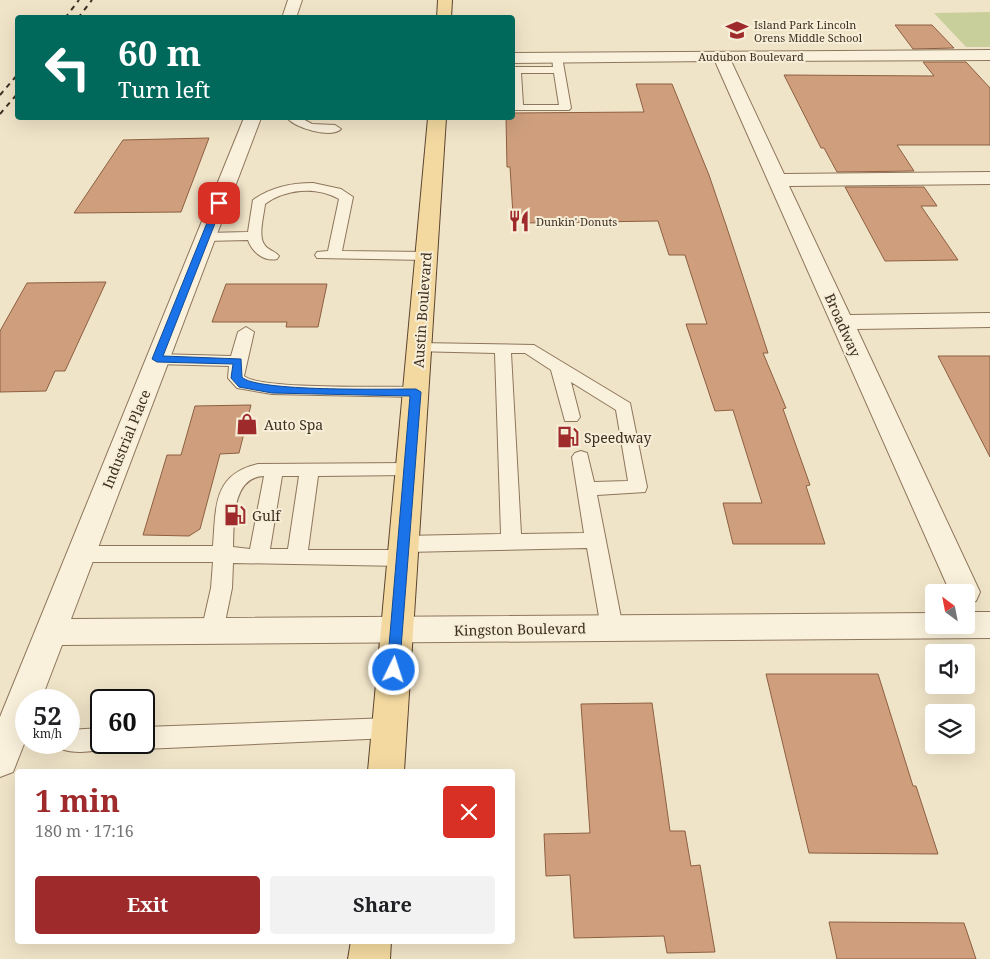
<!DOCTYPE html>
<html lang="en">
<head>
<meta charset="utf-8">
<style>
	body { margin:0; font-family:"Noto Serif",serif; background:#f2f2f2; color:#202124; height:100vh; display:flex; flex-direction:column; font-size:19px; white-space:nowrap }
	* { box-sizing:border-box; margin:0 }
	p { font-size:16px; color:#757577 }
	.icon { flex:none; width:28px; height:28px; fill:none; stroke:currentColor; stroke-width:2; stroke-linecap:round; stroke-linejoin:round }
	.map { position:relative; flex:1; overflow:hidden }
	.panel { position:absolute; left:15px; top:769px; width:500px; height:175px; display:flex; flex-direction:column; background:#fff; border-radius:5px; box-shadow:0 5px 20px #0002 }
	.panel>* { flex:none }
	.top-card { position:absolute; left:15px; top:15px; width:500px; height:105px; border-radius:5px; box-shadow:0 5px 20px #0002; background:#00695c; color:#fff; overflow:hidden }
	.needle { width:32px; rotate:328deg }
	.controls { position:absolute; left:925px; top:584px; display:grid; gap:10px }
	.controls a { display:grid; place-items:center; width:50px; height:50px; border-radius:5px; background:#fff; box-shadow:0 5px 20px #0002; font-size:25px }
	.speed { position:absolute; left:15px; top:689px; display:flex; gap:10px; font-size:25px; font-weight:700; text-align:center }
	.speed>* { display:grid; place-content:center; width:65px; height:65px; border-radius:50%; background:#fff; box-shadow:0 5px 20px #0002; line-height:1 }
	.speed small { font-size:12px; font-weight:400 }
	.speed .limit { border:2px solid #111; border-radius:8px; background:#fff; color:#111 }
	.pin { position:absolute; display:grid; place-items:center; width:42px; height:42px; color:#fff; margin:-21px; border-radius:10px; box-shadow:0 2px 8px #0006 }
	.me { position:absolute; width:55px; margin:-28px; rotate:4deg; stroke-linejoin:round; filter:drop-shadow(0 0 4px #0008) }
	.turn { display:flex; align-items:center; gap:18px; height:105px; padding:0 20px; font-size:22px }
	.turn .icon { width:65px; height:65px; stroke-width:2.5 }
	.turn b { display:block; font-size:35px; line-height:42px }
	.round { display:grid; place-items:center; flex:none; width:52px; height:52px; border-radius:5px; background:#f2f2f2 }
	.overview { display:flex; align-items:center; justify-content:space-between; height:85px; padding:0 20px }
	h1 { font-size:30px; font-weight:700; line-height:38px; color:#9e2a2b }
	.cta { display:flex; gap:10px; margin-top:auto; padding:10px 20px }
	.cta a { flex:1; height:58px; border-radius:5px; background:#9e2a2b; color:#fff; font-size:20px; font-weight:700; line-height:58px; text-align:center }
	.cta a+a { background:#f2f2f2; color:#202124 }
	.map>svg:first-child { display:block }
	.green { fill:#c9cf9b }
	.building { fill:#cf9f7d; stroke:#8d5f41 }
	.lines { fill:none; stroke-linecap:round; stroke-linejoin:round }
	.service-casing { stroke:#8d765c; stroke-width:2 }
	.minor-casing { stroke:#8d765c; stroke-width:2 }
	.primary-casing { stroke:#5b4430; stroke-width:2 }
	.service { fill:#faf1dc; fill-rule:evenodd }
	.minor { fill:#faf1dc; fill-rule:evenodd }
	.primary { fill:#f3d9a0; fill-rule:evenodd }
	.rail { stroke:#3d2e20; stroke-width:2; stroke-dasharray:5 5; stroke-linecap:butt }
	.route { fill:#1a73e8; stroke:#114b97 }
	.labels { text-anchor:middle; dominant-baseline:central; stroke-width:4; stroke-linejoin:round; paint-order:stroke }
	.far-poi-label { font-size:11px; fill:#3d2e20; stroke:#f7eed8; text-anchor:start }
	.far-street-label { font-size:11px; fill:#3d2e20; stroke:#f7eed8 }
	.street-label { font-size:14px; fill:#3d2e20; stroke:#f7eed8 }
	.poi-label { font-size:14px; fill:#3d2e20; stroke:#f7eed8; text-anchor:start }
</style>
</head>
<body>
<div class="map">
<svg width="990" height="959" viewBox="0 0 990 959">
	<rect width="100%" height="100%" fill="#f0e4c8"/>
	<!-- green -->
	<polygon class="green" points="990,12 990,47 966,47 934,13"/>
	<!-- building -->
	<g class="building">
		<polygon points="895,25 932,25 954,48 913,49"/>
		<polygon points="923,62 966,62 990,88 990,145 897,145 914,171 837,172 824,148 821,148 784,75 934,76"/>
		<polygon points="636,84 672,84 709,175 726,225 768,353 763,353 786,408 783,409 810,485 806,486 825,544 733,544 723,503 762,503 733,410 715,411 686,324 707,324 685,255 669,255 658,221 524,223 524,215 513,215 510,167 507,167 506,118 512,118 512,113 644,112"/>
		<polygon points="209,138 181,212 74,213 123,140"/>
		<polygon points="845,187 924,187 937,206 921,206 958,260 885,261"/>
		<polygon points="106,282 65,371 55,371 46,391 0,392 0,331 27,283"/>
		<polygon points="226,284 327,284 318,327 286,327 287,322 212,322"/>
		<polygon points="938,356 990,356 990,457"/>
		<polygon points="251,405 239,453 220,454 200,529 189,536 143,535 167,455 181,455 195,406"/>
		<polygon points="766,674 878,674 913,786 916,786 938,854 809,853"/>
		<polygon points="652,703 670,831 685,831 691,866 700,865 715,952 667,953 664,936 574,938 570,875 546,876 544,834 590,833 581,704"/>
		<polygon points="829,922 964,923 976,959 837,959"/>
	</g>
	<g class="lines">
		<!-- service casing -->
		<g class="service-casing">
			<g id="service">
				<path d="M557 54 562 57 571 108 569 110H514L512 67H553L552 57ZM521 73H554L559 105H523Z"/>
				<path d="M287 118H301L312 124 335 125 341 129C331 139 296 128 287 118Z"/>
				<path d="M313 183 341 189 353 197 342 251 426 252 433 256 426 260 317 258 315 255 317 252 328 251 339 199C316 186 285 189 265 204 264 215 258 235 264 244 267 250 275 251 279 256L277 259C264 262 252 252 248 240L205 241 198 237 205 233 248 232 253 200C271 187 292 183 313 183Z"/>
				<path d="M246 327 254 332 244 376C260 390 388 386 416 387L422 388 425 392 422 396 416 397 272 394 237 388 228 378 229 366 157 364 151 363 149 359 151 355 157 354 231 356 238 332Z"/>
				<path d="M419 343 534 345 630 403 647 487 645 492 597 495 623 628 620 634 612 637 604 634 601 628 587 548 406 552 412 558 409 563 402 566 233 563 232 588 223 632 220 638 212 641 204 638 201 632 211 588 213 562H80L73 559 70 554 73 549 80 546H213C216 507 213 474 258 464L410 463 417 464 419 469 417 474 410 475 318 476 308 550H400L394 544 397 539 404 536 501 534 495 353 413 351 411 348 413 345ZM511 353H525L551 370 565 421H577L580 417 571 382 616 410 628 481 594 482 587 453 581 451 575 453 572 457 584 533 521 534ZM264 476 250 549 233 547C234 524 231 477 264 476ZM282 476H299L288 549H270Z"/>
				<polygon points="390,718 398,721 402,728 398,735 390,738 144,749 136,746 134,742 144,742 144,727"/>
				<path d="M101 728V742H111L109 747C95 752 75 754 61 749L58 742H69V730Z"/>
			</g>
		</g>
		<!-- minor casing -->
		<g class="minor-casing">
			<g id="minor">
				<polygon points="288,0 302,0 296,18 282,18"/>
				<polygon points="990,50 990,60 731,61 784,174 990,172 990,184 789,186 850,315 990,313 990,327 857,329 980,592 976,601 966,604 966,592 950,592 715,61 512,63 512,53"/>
				<polygon points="244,118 261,118 71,619 934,613 934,625 966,625 966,612 990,612 990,638 62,645 41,700 26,700 26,739 13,772 0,777 0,717"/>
			</g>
		</g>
		<!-- primary casing -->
		<g class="primary-casing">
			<g id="primary">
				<polygon points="438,0 452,0 451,18 437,18"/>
				<polygon points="428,118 446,118 404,771 368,771"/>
				<polygon points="351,941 391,941 390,959 348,959"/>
			</g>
		</g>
		<!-- service -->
		<use href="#service" class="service"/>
		<!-- minor -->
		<use href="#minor" class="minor"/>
		<!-- primary -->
		<use href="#primary" class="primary"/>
		<!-- rail -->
		<g class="rail">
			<polyline points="65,18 79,0"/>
			<polyline points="78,18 92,0"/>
			<polyline points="0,95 18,74"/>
			<polyline points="0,114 18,93"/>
		</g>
	</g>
	<!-- route -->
	<path class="route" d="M219 201 223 203 163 356 241 359 242 377C255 392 388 389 416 389L421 392 399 674H389L387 670 410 396 272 393 239 387 231 378 233 364 157 362 152 359 215 203Z"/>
	<!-- icons -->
	<defs>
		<g id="school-bare" transform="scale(1.725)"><path d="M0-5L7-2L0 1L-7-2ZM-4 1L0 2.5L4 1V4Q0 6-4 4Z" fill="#9e2a2b" stroke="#f7eed8" stroke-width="2.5" paint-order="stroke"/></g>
		<g id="restaurant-bare" transform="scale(1.725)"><path d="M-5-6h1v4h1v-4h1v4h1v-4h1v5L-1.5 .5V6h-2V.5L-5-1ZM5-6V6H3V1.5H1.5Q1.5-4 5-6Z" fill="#9e2a2b" stroke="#f7eed8" stroke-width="2.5" paint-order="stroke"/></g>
		<g id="shop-bare" transform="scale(1.725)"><path d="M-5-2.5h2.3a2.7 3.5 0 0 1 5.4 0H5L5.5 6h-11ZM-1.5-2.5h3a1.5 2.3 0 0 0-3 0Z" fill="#9e2a2b" stroke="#f7eed8" stroke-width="2.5" paint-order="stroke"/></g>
		<g id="fuel-bare" transform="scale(1.725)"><path d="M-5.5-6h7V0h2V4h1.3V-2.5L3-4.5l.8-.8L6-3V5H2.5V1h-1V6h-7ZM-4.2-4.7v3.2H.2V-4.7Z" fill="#9e2a2b" stroke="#f7eed8" stroke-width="2.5" paint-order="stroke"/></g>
	</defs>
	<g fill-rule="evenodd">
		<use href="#school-bare" x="737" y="30"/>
		<use href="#restaurant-bare" x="519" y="221"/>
		<use href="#shop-bare" x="247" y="424"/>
		<use href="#fuel-bare" x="568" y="437"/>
		<use href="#fuel-bare" x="235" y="515"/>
	</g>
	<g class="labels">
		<!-- far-poi labels -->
		<g class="far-poi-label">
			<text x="754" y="24">Island Park Lincoln<tspan x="754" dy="13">Orens Middle School</tspan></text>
			<text x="536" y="221">Dunkin' Donuts</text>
		</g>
		<!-- far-street labels -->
		<g class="far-street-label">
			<text x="751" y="56">Audubon Boulevard</text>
		</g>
		<!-- street labels -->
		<g class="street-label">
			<text transform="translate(422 310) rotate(-86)">Austin Boulevard</text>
			<text transform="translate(843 325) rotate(66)">Broadway</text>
			<text transform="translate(126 439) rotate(-68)">Industrial Place</text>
			<text transform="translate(520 629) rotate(-1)">Kingston Boulevard</text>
		</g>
		<!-- poi labels -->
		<g class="poi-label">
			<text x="264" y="424">Auto Spa</text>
			<text x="584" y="437">Speedway</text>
			<text x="252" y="515">Gulf</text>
		</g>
	</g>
</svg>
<div class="controls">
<a><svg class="needle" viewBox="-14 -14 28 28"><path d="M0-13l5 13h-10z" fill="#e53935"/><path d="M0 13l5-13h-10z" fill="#757577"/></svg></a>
<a><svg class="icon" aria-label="sound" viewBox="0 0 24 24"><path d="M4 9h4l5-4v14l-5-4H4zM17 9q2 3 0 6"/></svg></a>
<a><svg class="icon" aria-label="layers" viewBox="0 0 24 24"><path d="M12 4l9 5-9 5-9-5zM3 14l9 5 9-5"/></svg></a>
</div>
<div class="speed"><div>52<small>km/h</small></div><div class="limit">60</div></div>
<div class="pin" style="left:219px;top:203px;background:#d93025"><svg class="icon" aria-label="arrive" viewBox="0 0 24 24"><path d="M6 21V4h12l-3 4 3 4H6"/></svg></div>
<svg class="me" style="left:394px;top:670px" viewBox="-20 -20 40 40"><circle r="17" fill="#1a73e8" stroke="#fff" stroke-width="3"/><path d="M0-11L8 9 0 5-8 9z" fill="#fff"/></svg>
<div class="top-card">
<div class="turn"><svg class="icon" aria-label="left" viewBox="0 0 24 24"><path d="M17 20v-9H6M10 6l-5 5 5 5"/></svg><div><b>60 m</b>Turn left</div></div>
</div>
<section class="panel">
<div class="overview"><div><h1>1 min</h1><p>180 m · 17:16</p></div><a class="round" style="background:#d93025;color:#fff"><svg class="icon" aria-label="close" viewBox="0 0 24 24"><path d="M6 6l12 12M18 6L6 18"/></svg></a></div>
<div class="cta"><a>Exit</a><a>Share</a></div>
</section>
</div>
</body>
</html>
